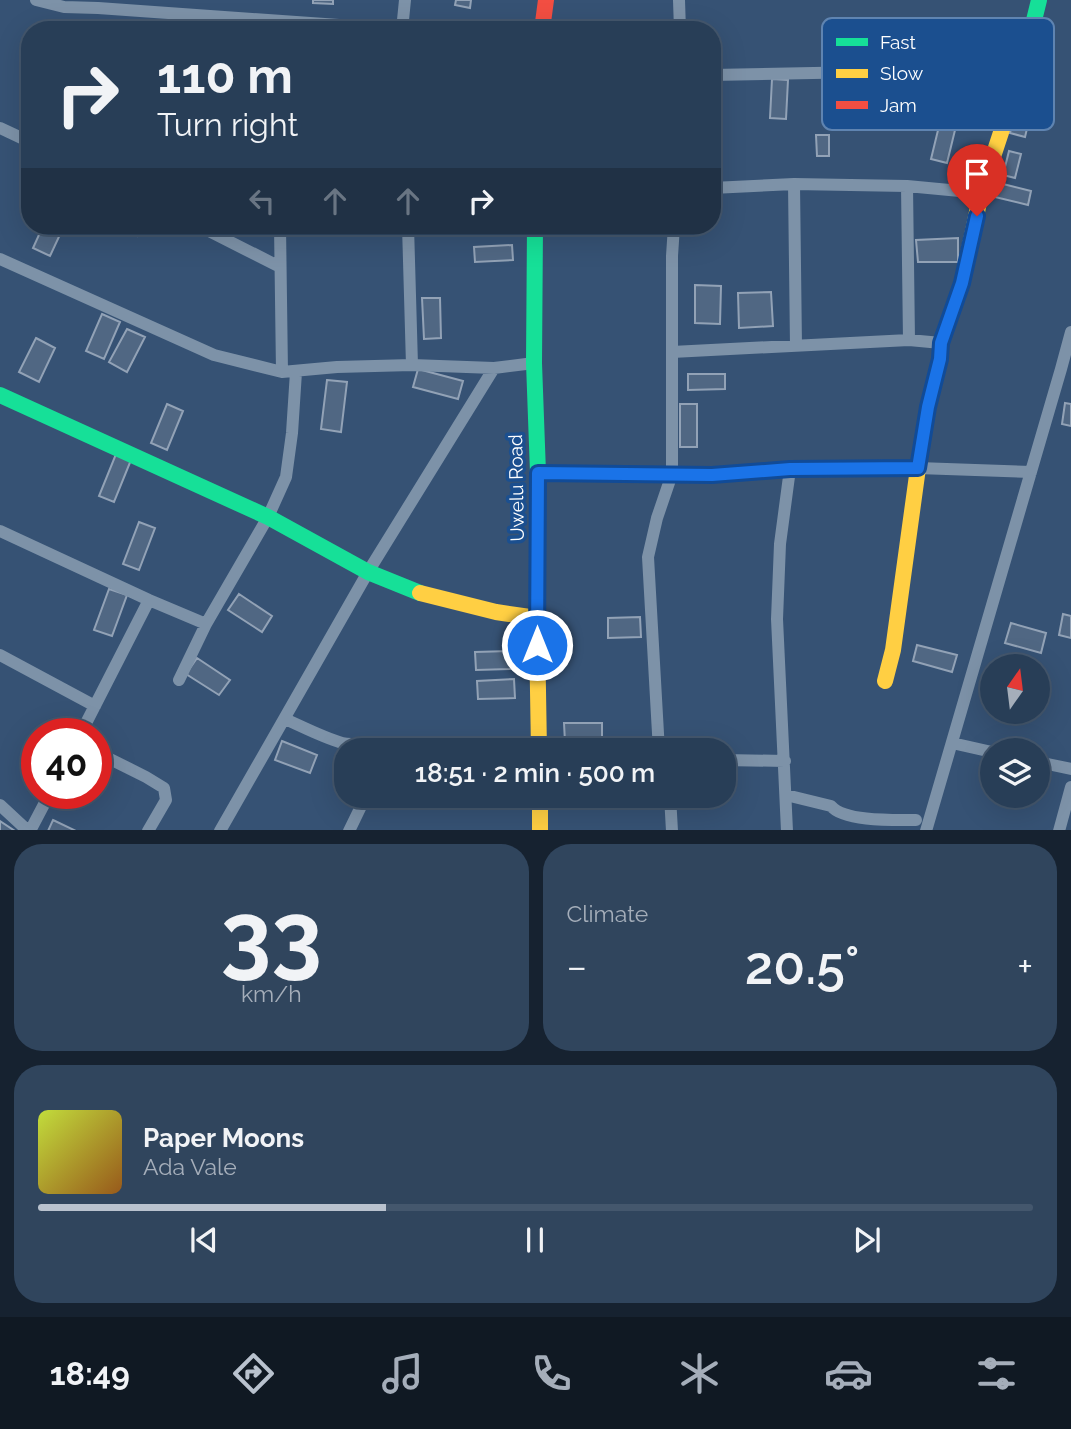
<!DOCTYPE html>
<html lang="en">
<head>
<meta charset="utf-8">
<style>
  body { margin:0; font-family:Raleway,sans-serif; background:#30455d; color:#f1f3f6; height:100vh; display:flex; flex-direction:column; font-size:26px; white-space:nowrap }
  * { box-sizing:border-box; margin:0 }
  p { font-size:23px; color:#a5aeba }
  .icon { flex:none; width:38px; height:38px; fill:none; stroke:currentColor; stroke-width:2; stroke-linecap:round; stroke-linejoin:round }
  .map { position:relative; height:830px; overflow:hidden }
  .sheet { display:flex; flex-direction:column; gap:14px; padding:14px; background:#162230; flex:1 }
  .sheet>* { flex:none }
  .top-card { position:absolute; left:21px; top:21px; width:700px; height:214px; border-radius:28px; box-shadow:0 7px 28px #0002,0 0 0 2px #44576d; background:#283e57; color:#f1f3f6; overflow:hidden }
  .needle { width:46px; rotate:14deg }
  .buttons { position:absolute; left:980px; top:654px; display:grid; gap:14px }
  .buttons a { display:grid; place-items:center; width:70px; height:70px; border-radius:50%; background:#283e57; box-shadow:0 7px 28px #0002,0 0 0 2px #44576d; font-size:35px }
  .speed { position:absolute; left:21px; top:718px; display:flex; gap:14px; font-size:35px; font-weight:700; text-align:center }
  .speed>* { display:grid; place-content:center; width:91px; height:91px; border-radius:50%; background:#283e57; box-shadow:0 7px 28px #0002,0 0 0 2px #44576d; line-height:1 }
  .speed .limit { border:10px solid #d22; background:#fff; color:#111 }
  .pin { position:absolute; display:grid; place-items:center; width:60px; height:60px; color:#fff; margin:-72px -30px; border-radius:50% 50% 50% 0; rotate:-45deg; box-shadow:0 0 7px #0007 }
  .pin .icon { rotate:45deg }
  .me { position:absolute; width:77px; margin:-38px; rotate:0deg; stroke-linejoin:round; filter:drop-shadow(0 0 5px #0008) }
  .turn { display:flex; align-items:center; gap:24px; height:147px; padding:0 21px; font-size:32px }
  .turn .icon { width:91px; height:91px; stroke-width:2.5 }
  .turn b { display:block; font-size:49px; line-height:60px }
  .lanes { display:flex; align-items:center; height:66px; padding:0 21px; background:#0003; justify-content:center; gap:35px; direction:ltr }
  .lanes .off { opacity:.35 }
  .big { font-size:52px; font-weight:600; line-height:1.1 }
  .sheet .widget { flex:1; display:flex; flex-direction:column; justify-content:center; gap:10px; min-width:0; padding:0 24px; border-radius:28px; background:#30455d }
  .sheet .dial { align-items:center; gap:0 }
  .dial b { font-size:91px; line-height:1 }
  .song { display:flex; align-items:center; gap:21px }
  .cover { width:84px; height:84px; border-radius:10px; background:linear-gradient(135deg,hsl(70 70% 55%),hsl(30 70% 35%)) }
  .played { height:7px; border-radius:4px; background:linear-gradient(90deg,#b9c2ce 35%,#44576d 35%) }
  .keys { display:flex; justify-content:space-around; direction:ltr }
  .heat { display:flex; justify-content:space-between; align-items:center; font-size:38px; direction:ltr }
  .sheet .tiles { flex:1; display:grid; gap:14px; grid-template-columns:1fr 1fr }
  .widget:last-child { grid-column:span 2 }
  .trip { position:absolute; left:334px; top:738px; width:402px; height:70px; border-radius:28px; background:#283e57; box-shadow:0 7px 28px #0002,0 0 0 2px #44576d; font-weight:600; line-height:70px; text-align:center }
  .tab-bar { display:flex; height:112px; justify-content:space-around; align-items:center; background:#101923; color:#a5aeba }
  .tab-bar .icon { width:49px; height:49px }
  .tab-bar .on { color:#b9c2ce }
  .tab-bar b { font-size:32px; color:#f1f3f6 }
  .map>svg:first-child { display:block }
  .building { fill:#506783; stroke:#92a2b6; stroke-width:2 }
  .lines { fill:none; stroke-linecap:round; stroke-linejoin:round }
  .street { stroke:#7d92a8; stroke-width:12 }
  .fast { stroke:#16e098; stroke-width:16 }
  .slow { stroke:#ffcf43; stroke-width:16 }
  .jam { stroke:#f24e42; stroke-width:16 }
  .route-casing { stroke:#114b97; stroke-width:18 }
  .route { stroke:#1a73e8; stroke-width:12 }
  .labels { text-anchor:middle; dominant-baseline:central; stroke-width:7; stroke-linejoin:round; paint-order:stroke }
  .street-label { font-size:19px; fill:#fff; stroke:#1b4f8f }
  .key { fill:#1b4f8f; stroke:#5f84b1; stroke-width:2 }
  .key-label { font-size:19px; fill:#fff }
</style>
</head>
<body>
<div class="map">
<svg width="1071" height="831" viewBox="0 0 1071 831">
  <rect width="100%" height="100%" fill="#365274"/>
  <path class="building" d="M313,0H333V4L313,3Z
    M456,0H471L470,8L455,5Z
    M70,23L89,25V30H69Z
    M772,79L788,80L786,119L770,118Z
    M1022,88L1036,91L1025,137L1010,133Z
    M940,122L956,126L947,163L931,159Z
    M816,135H829V156H817Z
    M1009,151L1021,154L1015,178L1003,175Z
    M999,183L1031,191L1028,205L995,197Z
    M43,226H64L50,256L33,248Z
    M118,226H142L137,236Z
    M619,226H656V229L619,230Z
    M958,238V262H918L916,240Z
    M512,245L513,260L475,262L474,247Z
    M695,285L721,286L720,324L695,323Z
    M771,292L773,326L739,328L738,293Z
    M422,298H440L441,338L424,339Z
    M102,314L120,322L104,359L86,351Z
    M127,329L145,337L127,372L109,362Z
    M36,338L55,348L39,382L19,372Z
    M418,369L463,381L458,399L413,387Z
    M688,374H725V389L688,390Z
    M327,380L347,382L341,432L321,429Z
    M1065,403L1071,404V426L1062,424Z
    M167,404L183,411L167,450L151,443Z
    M680,404H697V447H680Z
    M116,454L131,460L114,502L99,496Z
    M139,522L155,528L139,570L123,564Z
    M109,589L127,595L112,636L94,630Z
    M239,594L272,616L262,632L228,610Z
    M1063,614L1071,616V638L1059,635Z
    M640,617L641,637L608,638V618Z
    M1011,623L1046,633L1041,653L1005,643Z
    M917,645L957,655L952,672L913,661Z
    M510,651L511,669L476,670L475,652Z
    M197,658L230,680L219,695L186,674Z
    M514,679L515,698L478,699L477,681Z
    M564,723H602V742H565Z
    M282,741L317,755L310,773L275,760Z
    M393,796H428L426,804Z
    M53,820L76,831H48Z
    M0,821L15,831H0Z"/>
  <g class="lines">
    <path class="street" d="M36,0L64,7L98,8L410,30
      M679,0L680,30
      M402,30L405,0
      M712,75L1022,69
      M0,128L30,142
      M794,184L796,346
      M907,186L909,340
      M712,188L794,184L907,186L981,193
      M199,226L280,267
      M280,226L282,372
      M408,226L412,365
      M0,259L214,355L282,372L337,367L412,365L494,368L534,363
      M672,352L909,340L941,343
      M538,473L712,475L790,469L918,468L1031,472
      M0,531L149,600L206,624
      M0,655L95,706
      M179,680L206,624L268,517L286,477L292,433L296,372
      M285,719C303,727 322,737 342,743C352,746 364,741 374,747L375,751
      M81,733L149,600
      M952,743L992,752
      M659,751L648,557L657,518L672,474V256L674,226
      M96,752L146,777L164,788L166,800L148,831
      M724,760L785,761
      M1038,762L1071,769
      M786,795L831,806C844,822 896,820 916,820
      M670,796L672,831
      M0,805L28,831
      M30,831L50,793
      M220,831L368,572L494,368
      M349,831L366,796
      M787,831L777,619L780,544L790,469
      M926,831L1061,369L1071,332
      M1059,831L1071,787"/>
    <path class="fast" d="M1014,93L1022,69L1039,0
      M535,226L534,363L538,473L537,631
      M0,395L268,517L368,572L420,593"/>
    <path class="slow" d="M420,593L496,612L537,618
      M537,631L539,751
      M885,681L893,650L918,468L928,407L940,359L941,343L962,283L981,193L1014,93
      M540,796V831"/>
    <path class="jam" d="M542,30L546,0"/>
  </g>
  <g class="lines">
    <defs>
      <path id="route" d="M537,645L538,473L712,475L790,469L918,468L928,407L940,359L941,343L962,283L977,216"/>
    </defs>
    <use href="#route" class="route-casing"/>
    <use href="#route" class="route"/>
  </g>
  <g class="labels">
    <g class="street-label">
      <text transform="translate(516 488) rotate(-91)">Uwelu Road</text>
    </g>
  </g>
  <rect x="822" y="18" width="232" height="112" rx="10" class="key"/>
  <rect x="836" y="38" width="32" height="8" fill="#16e098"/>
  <rect x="836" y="69" width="32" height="9" fill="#ffcf43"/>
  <rect x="836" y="101" width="32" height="8" fill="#f24e42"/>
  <g class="key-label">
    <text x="880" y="49">Fast</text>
    <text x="880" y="80">Slow</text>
    <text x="880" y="112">Jam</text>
  </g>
</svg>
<div class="buttons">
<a><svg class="needle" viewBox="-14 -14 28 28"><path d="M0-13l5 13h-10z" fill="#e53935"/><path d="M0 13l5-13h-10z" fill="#a5aeba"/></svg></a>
<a><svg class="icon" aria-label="layers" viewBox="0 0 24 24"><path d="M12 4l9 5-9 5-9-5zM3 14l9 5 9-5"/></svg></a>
</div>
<div class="speed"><div class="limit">40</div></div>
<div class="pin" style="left:977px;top:216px;background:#d93025"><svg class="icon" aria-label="arrive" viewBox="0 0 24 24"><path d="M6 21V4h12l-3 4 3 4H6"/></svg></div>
<svg class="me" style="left:537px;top:645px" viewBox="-20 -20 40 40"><circle r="17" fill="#1a73e8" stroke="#fff" stroke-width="3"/><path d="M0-11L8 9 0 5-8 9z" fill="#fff"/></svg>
<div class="trip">18:51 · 2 min · 500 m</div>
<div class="top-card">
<div class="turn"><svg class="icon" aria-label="right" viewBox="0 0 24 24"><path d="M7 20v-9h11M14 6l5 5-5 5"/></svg><div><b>110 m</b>Turn right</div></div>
<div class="lanes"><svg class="icon off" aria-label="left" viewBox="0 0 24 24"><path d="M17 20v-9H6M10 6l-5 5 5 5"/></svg><svg class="icon off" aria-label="ahead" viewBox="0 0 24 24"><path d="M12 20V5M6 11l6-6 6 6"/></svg><svg class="icon off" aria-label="ahead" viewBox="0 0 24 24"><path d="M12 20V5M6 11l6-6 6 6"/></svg><svg class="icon" aria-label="right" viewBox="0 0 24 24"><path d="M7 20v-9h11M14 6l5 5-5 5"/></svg></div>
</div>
</div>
<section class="sheet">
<div class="tiles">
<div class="widget dial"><b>33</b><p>km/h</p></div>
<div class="widget"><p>Climate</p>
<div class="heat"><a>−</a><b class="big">20.5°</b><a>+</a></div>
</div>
<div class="widget">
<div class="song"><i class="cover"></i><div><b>Paper Moons</b><p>Ada Vale</p></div></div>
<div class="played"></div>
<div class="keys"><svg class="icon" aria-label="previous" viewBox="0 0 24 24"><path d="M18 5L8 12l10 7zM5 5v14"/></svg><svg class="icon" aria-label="pause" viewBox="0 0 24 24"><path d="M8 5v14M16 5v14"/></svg><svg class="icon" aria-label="next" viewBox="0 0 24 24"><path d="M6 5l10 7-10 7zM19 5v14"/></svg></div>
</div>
</div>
</section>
<nav class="tab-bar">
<b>18:49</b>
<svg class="icon on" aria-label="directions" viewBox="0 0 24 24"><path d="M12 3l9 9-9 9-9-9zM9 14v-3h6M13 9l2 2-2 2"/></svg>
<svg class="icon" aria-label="music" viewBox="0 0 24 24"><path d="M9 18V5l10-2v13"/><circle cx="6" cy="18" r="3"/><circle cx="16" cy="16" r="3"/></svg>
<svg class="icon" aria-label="phone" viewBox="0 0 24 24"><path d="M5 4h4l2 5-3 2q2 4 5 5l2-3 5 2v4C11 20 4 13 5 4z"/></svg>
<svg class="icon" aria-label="climate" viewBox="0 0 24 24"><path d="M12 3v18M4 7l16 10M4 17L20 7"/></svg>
<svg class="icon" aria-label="car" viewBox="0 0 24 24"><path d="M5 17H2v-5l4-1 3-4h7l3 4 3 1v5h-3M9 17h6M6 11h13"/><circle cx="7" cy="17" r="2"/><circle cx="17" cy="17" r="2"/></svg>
<svg class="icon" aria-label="filters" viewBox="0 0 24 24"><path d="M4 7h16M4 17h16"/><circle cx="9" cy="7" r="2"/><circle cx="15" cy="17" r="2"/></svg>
</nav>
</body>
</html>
